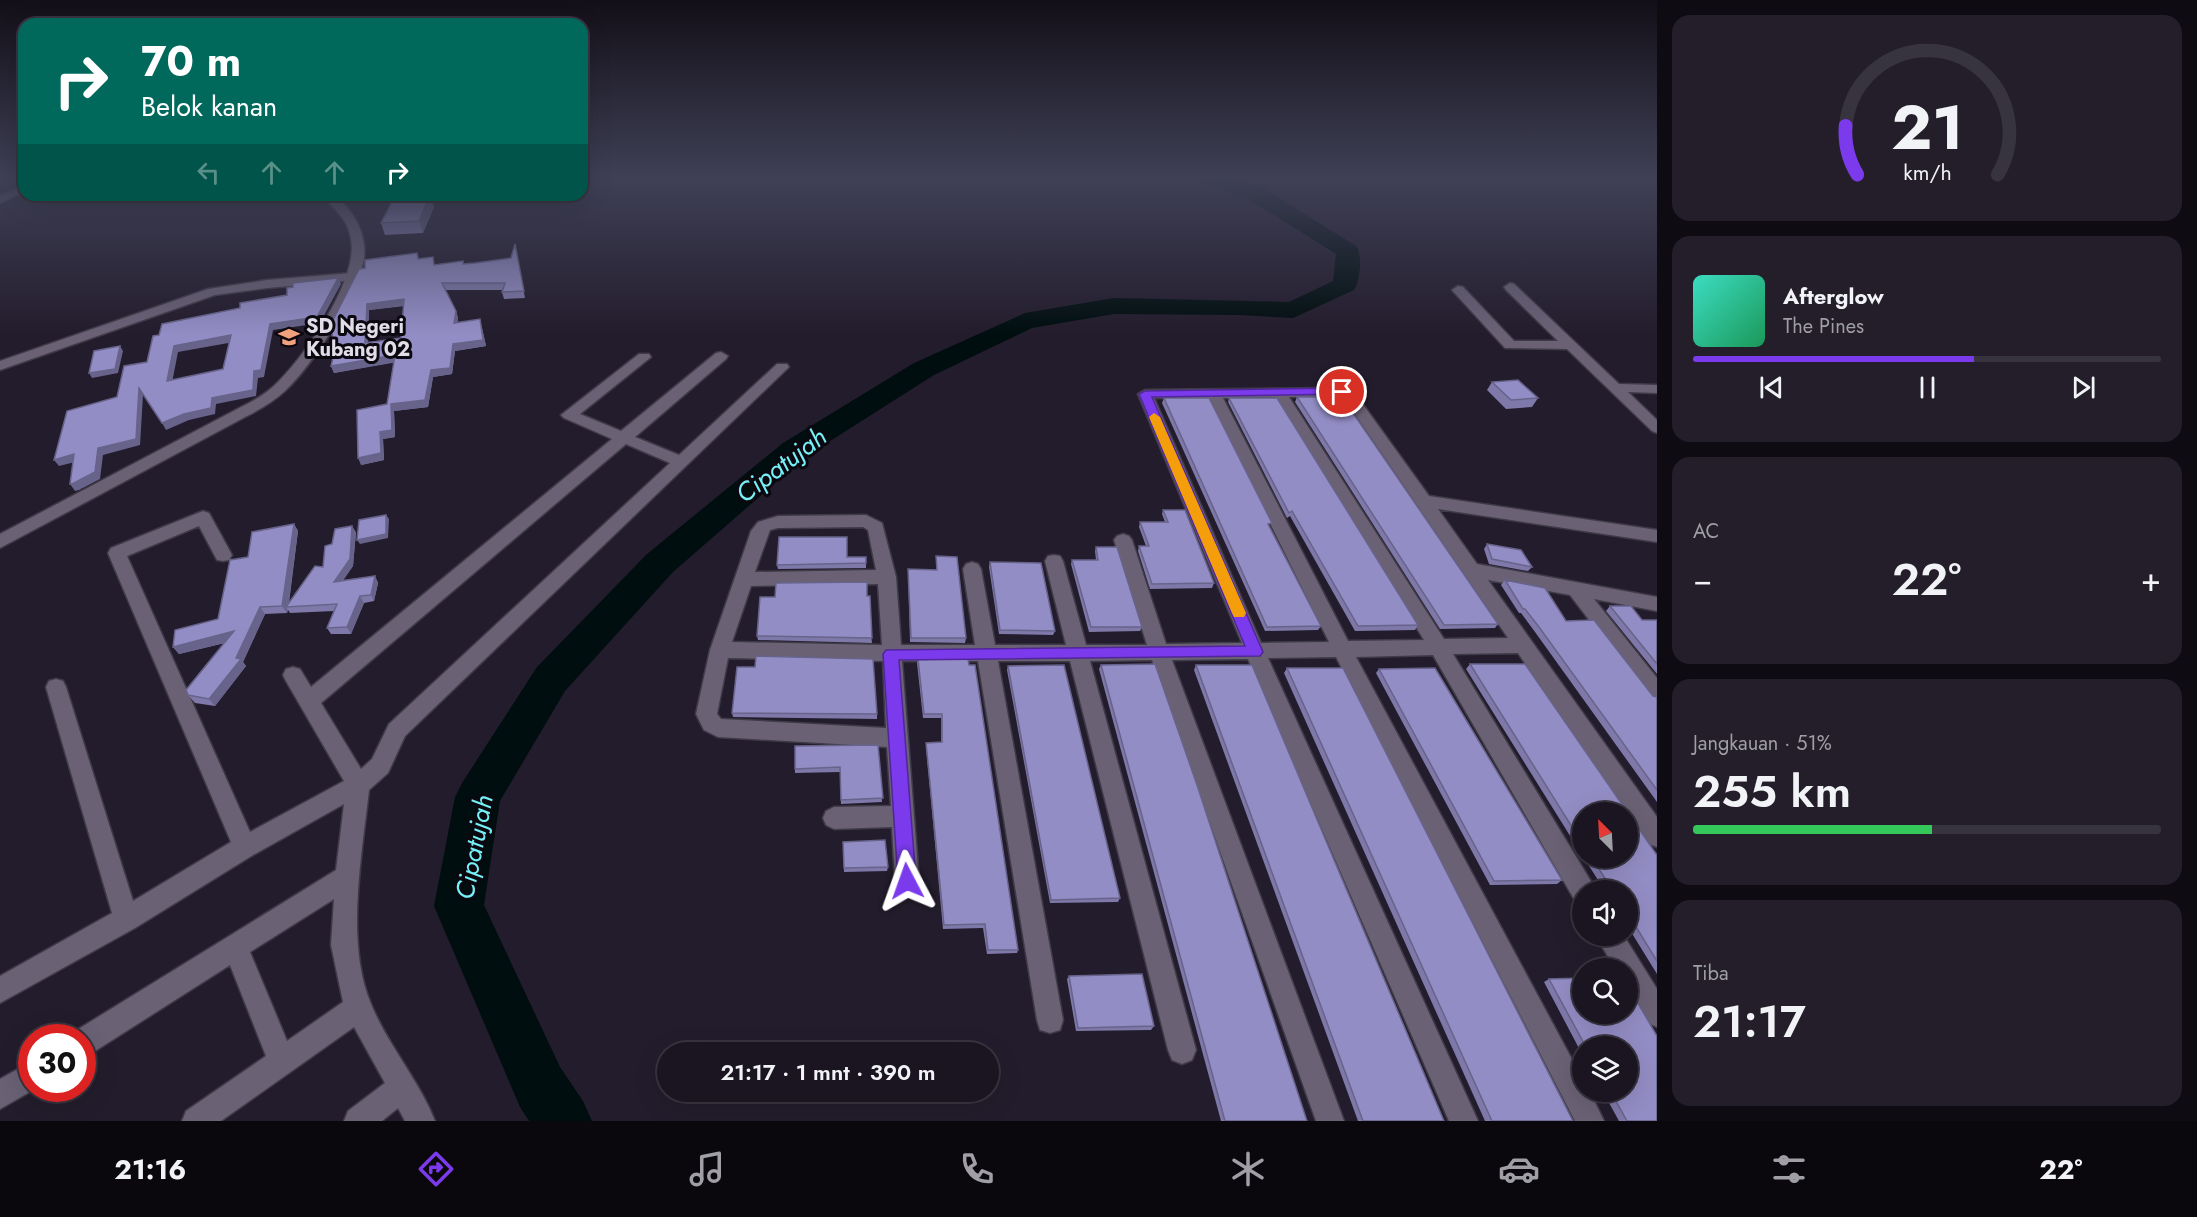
<!DOCTYPE html>
<html lang="id">
<head>
<meta charset="utf-8">
<style>
  body { margin:0; font-family:Jost,sans-serif; background:#231e2a; color:#f1f3f6; height:100vh; display:flex; flex-direction:column; font-size:22px; white-space:nowrap }
  * { box-sizing:border-box; margin:0 }
  p { font-size:20px; color:#9f9fa5 }
  .icon { flex:none; width:33px; height:33px; fill:none; stroke:currentColor; stroke-width:2; stroke-linecap:round; stroke-linejoin:round }
  .map { position:relative; flex:1; overflow:hidden }
  .side { display:flex; flex-direction:column; gap:15px; padding:15px; background:#0e0c12; width:540px }
  .side>* { flex:none }
  .guide { position:absolute; left:18px; top:18px; width:570px; height:183px; border-radius:18px; box-shadow:0 6px 24px #0002,0 0 0 2px #38343f; background:#00695c; color:#fff; overflow:hidden }
  .needle { width:39px; rotate:336deg }
  .buttons { position:absolute; left:1572px; top:802px; display:grid; gap:12px }
  .buttons a { display:grid; place-items:center; width:66px; height:66px; border-radius:50%; background:#1a1521; box-shadow:0 6px 24px #0002,0 0 0 2px #38343f; font-size:30px }
  .speed { position:absolute; left:18px; top:1024px; display:flex; gap:12px; font-size:30px; font-weight:700; text-align:center }
  .speed>* { display:grid; place-content:center; width:78px; height:78px; border-radius:50%; background:#1a1521; box-shadow:0 6px 24px #0002,0 0 0 2px #38343f; line-height:1 }
  .speed .limit { border:9px solid #d22; background:#fff; color:#111 }
  .pin { position:absolute; display:grid; place-items:center; width:51px; height:51px; color:#fff; margin:-26px; border:3px solid #fff; border-radius:50%; box-shadow:0 2px 6px #0007 }
  .me { position:absolute; width:66px; margin:-33px; rotate:356deg; stroke-linejoin:round; filter:drop-shadow(0 0 4px #0008) }
  .turn { display:flex; align-items:center; gap:21px; height:126px; padding:0 24px; font-size:27px }
  .turn .icon { width:78px; height:78px; stroke-width:2.5 }
  .turn b { display:block; font-size:42px; line-height:51px }
  .lanes { display:flex; align-items:center; height:57px; padding:0 24px; background:#0003; justify-content:center; gap:30px; direction:ltr }
  .lanes .off { opacity:.35 }
  .big { font-size:45px; font-weight:600; line-height:1.1 }
  .side .tile { flex:1; display:flex; flex-direction:column; justify-content:center; gap:9px; min-width:0; padding:0 21px; border-radius:18px; background:#231e2a }
  .side .dial { align-items:center; gap:0 }
  .dial svg { height:156px; overflow:visible; fill:none; stroke:#38343f; stroke-width:7; stroke-linecap:round; text-anchor:middle }
  .dial text { fill:#f1f3f6; stroke:none }
  .song { display:flex; align-items:center; gap:18px }
  .cover { width:72px; height:72px; border-radius:9px; background:linear-gradient(135deg,hsl(170 70% 55%),hsl(150 70% 35%)) }
  .played { height:6px; border-radius:3px; background:linear-gradient(90deg,#7c3aed 60%,#38343f 60%) }
  .keys { display:flex; justify-content:space-around; direction:ltr }
  .heat { display:flex; justify-content:space-between; align-items:center; font-size:33px; direction:ltr }
  .charge { height:9px; border-radius:4px; background:linear-gradient(90deg,#34c759 51%,#38343f 0) }
  .trip { position:absolute; left:657px; top:1042px; width:342px; height:60px; border-radius:30px; background:#1a1521; box-shadow:0 6px 24px #0002,0 0 0 2px #38343f; font-weight:600; line-height:60px; text-align:center }
  .tab-bar { display:flex; height:96px; justify-content:space-around; align-items:center; background:#0a080d; color:#9f9fa5 }
  .tab-bar .icon { width:42px; height:42px }
  .tab-bar .current { color:#7c3aed }
  .tab-bar b { font-size:27px; color:#f1f3f6 }
  main { display:flex; flex:1; min-height:0 }
  .map>svg:first-child { display:block }
  .lines { fill:none; stroke-linecap:round; stroke-linejoin:round }
  .river { fill:#000e0f; fill-rule:evenodd }
  .minor-casing { stroke:#3f3a47; stroke-width:3 }
  .tertiary-casing { stroke:#3f3a47; stroke-width:3 }
  .minor { fill:#6a6175; fill-rule:evenodd }
  .tertiary { fill:#6a6175; fill-rule:evenodd }
  .wall { fill:#7e79a9; fill-rule:evenodd }
  .shaded-wall { fill:#67638a }
  .building { fill:#938dc5; stroke:#67638a; stroke-width:1.5; fill-rule:evenodd }
  .route { fill:#7c3aed; stroke:#51269a; stroke-width:1.5 }
  .slow { fill:#f59e0b }
  .labels { text-anchor:middle; dominant-baseline:central; stroke-width:6; stroke-linejoin:round; paint-order:stroke }
  .far-poi-label { font-size:20px; font-weight:bold; fill:#e1dde8; stroke:#0b080f; text-anchor:start }
  .water-label { font-size:26px; font-style:italic; fill:#75f2f7; stroke:#0b080f }
</style>
</head>
<body>
<main>
<div class="map">
<svg width="1657" height="1121" viewBox="0 0 1657 1121">
  <rect width="100%" height="100%" fill="#231c2c"/>
  <g class="lines">
    <path class="river" d="M1199,178H1231L1263,188L1356,246C1363,255 1360,281 1354,290L1293,318L1239,315L1114,314L1032,328L934,375L805,457L673,572L565,691L500,801L484,905L560,1067L583,1101L592,1121H529L520,1107L434,906L455,797L462,783L537,667L647,554L783,443L914,363L1025,313L1114,298L1289,302L1333,281L1336,254L1247,198L1202,182Z"/>
    <defs>
      <path id="minor" d="M24,185V192L0,203V196Z
        M352,273L356,274L358,277L356,280L267,288L215,295L0,370V361L208,289L267,280Z
        M1510,283L1514,284L1619,384L1657,385V393L1628,392L1657,420V433L1652,431L1567,349L1505,348L1452,290L1458,286L1463,287L1514,341H1558L1506,290L1504,287Z
        M721,352L728,356L726,359L635,437L679,455L777,364H787L789,367L405,736L388,773L369,790C362,854 345,943 371,1004C387,1044 419,1080 435,1121H405L398,1108L382,1121H344L348,1111L385,1083L354,1027L221,1121H182L186,1111L266,1056L230,965L92,1053L82,1056V1038H70L72,1033L336,870L344,804L253,855L135,928L0,1003V976L112,913L46,687L49,681L56,679L63,681L66,687L133,901L231,842L108,553L111,548L203,511L209,513L232,555L229,560L223,561L217,560L199,526L127,556L250,832L344,781L286,681L283,675L286,669L293,667L300,669L311,687L612,439L564,418L561,415L639,354H649L651,357L580,414L621,431L716,353ZM626,444L670,463L389,724L372,759L361,769L321,703ZM334,899L331,945L343,1002L287,1041L250,952Z
        M1342,388L1354,392L1429,496L1657,530V542L1438,509L1477,564L1657,597V611L1594,599L1657,678V701L1650,699L1570,595L1488,580L1657,817V847L1649,844L1518,653L1453,654L1592,883L1595,891H1582V903L1574,899L1433,655L1356,657L1582,1078V1092H1590L1604,1121H1575L1336,657L1268,658L1478,1121H1449L1248,659L1172,660L1344,1121H1316L1152,660L1090,661L1196,1050L1192,1060L1182,1064L1172,1060L1168,1050L1070,661H998L1063,1020L1060,1030L1050,1033L1040,1030L1037,1020L978,661H902L919,881L916,889L907,893L898,889L895,881L892,827L834,829L826,825L823,818L826,811L834,807L891,806L887,747L718,737L704,730L696,714L710,650L751,531L758,522L778,516L866,515L882,523L896,577L901,645H975L963,569L966,564L972,562L978,564L981,569L995,645H1066L1045,561L1048,556L1054,555L1060,556L1063,561L1086,645H1147L1114,540L1117,536L1123,534L1129,536L1132,540L1166,644L1242,643L1138,394L1145,390ZM1340,396L1344,398L1508,638L1444,639L1289,397ZM1275,397L1424,640L1348,641L1223,398ZM1154,398H1208L1329,642L1261,643ZM863,527L868,530L876,570L755,572L770,530L778,528ZM878,584L882,645L732,642L751,586ZM728,658L883,661L886,728L721,719L717,714Z
        M1596,936H1624L1657,989V1027L1648,1023L1628,990V969H1615Z
        M32,1061V1089H35L0,1109V1079Z"/>
      <path id="tertiary" d="M321,195H333C353,208 367,234 364,258C359,294 312,366 285,391C274,401 261,409 247,416L0,548V534L243,406C255,400 267,393 277,383C305,356 359,279 351,239C348,218 334,209 321,195Z"/>
    </defs>
    <use href="#minor" class="minor-casing"/>
    <use href="#tertiary" class="tertiary-casing"/>
    <use href="#minor" class="minor"/>
    <use href="#tertiary" class="tertiary"/>
  </g>
  <path class="wall" d="M434,207L423,233L385,235L381,223Z
    M516,250L525,298L504,299L502,292L503,290H445L456,311L458,318L457,323L480,319L486,346L455,351L452,374L433,377L428,407L394,411L395,437L383,439L384,460L361,465L387,404L394,362L334,373L331,366L365,268L417,253L419,259L436,265L475,263L511,258ZM404,306L401,338L368,343L369,310Z
    M1492,382L1538,398L1532,407L1506,409L1487,390Z
    M1297,397L1498,624L1495,628L1440,629L1295,402Z
    M1164,398L1269,527L1321,626L1318,630L1265,631L1162,403Z
    M1229,398L1418,625L1415,630L1355,631L1290,516L1287,518L1228,402Z
    M1163,510L1214,583L1212,588L1150,589L1138,551L1139,546H1146L1139,527L1140,522H1165L1162,514Z
    M294,524L298,531L289,603L323,567L332,544L356,532L353,566L343,580L375,576L378,583L374,601L364,603L351,634H331L327,628L334,611L290,613L288,610L287,613L265,614L243,662L246,666L215,706L195,703L188,695L225,643L179,654L173,647L218,619L248,557Z
    M1487,544L1532,567L1528,571L1489,564L1484,549Z
    M1096,547L1142,627L1140,631L1089,632L1071,564L1072,560H1096L1095,551Z
    M936,556L966,638L965,643L910,642L908,569L936,570Z
    M847,557H866V568L778,569L777,565Z
    M990,562L1055,631L1053,635L999,634L989,567Z
    M1505,580L1566,621L1653,696L1657,697V802L1535,632L1521,613H1519L1501,585Z
    M867,596L872,643L758,640L757,636Z
    M1610,606L1642,620H1657V674L1606,611Z
    M918,659H968L1018,950L1017,953L987,954L983,928L943,929L926,747V743H941V718H923L917,663Z
    M1470,664L1657,855V974L1628,927V891H1605L1584,858H1628L1582,813V855L1466,669Z
    M1101,665L1307,1121H1221L1099,669Z
    M1196,665L1444,1121H1358L1194,670Z
    M1008,666L1120,898L1118,902L1050,903L1007,670Z
    M1287,668L1573,1121H1485L1284,673Z
    M1379,669L1562,880L1557,884L1490,885L1376,673Z
    M732,713L877,714V719L733,717Z
    M878,745L882,802L841,804L840,772L795,773V746Z
    M843,842L888,867L887,871L844,872Z
    M1069,976L1154,1026L1151,1030L1076,1031L1067,979Z
    M1582,978V1014H1628V986L1657,1036V1121H1619L1603,1092H1628V1047H1582V1054L1544,982L1549,979Z"/>
  <path class="shaded-wall" d="M430,196L434,207L423,233L419,221Z
    M338,278L341,284L320,323L273,330L264,377L258,378L256,396L216,404L215,414L189,420L166,430L162,423L212,398L254,371L270,324Z
    M404,299L407,305L369,310L368,350L365,343L367,304Z
    M456,311L458,318L457,330L454,323Z
    M480,319L486,346L455,351L452,374L433,377L428,407L394,411L395,437L383,439L384,460L361,465L358,458L380,432L391,404L431,370L453,344Z
    M231,335L234,342L178,352L171,388L167,381L174,346Z
    M120,346L123,351L118,373L92,378L89,373Z
    M395,355L398,362L334,373L331,366Z
    M139,388L143,395L140,445L103,455L100,479L79,490L75,491L70,484L98,448Z
    M74,454L79,461L59,466L54,460Z
    M386,515L389,519L388,538L360,544L357,540Z
    M294,524L298,531L288,607H286L288,610L287,613L282,606Z
    M352,526L356,532L353,566L338,588L334,582Z
    M375,576L378,583L374,601L371,595Z
    M360,596L364,603L351,634L347,627Z
    M260,607L265,614L243,662L246,666L215,706L209,699L236,658Z
    M234,631L240,639L179,654L173,647Z"/>
  <path class="building" d="M430,196L419,221L381,223L394,198Z
    M515,244L524,291L502,292L505,283H442L456,311L454,323L480,319L483,340L453,344L450,368L431,370L425,400L391,404L392,430L380,432L381,453L358,458L357,410L387,404L395,355L331,366L334,354L331,324L359,269L365,268V260L417,253L418,259L433,257L434,265L463,261V264L475,263L511,258ZM404,299L401,338L365,343L367,304Z
    M338,278L317,317L270,324L261,370L254,371L253,390L212,398L211,408L184,414L162,423L139,388L136,439L98,448L95,472L74,483L70,484L74,454L54,460L67,411L117,397L124,366L147,362L153,336L159,335L162,324L240,308V303L287,295V288L293,287V283ZM231,335L223,369L167,381L174,346Z
    M120,346L115,369L89,373L94,351Z
    M1518,380L1538,398L1511,400L1492,382Z
    M1297,397H1342L1498,624L1444,625Z
    M1164,398H1209L1272,523L1268,524L1321,626L1267,627Z
    M1229,398H1277L1418,625L1358,626L1292,511L1289,513Z
    M1163,510H1185L1214,583L1152,584L1139,546H1149L1140,522H1168Z
    M386,515V534L357,540L359,520Z
    M294,524L282,606L260,607L236,658L241,659L209,699L188,695L186,690L234,631L173,647L175,630L218,619L230,560L248,557L252,532Z
    M352,526L350,559L334,582L375,576L371,595L360,596L347,627L327,628L337,604L286,607L315,566L323,567L325,546L332,544L335,529Z
    M779,537H847V557H866V563L777,565Z
    M1487,544L1521,550L1532,567L1492,559Z
    M1096,547H1117L1142,627H1091L1072,560H1098Z
    M936,556L957,557L966,638H911L908,569L937,570Z
    M990,562L1041,563L1055,631L1000,630Z
    M1505,580L1545,588L1566,621L1594,620L1653,696L1657,697V790L1539,627L1525,609H1523Z
    M867,582V596H870L872,638L757,636L760,597H775L776,583Z
    M1610,606H1631L1642,620H1657V664Z
    M756,656L873,659L877,714L732,713L737,667H755Z
    M918,659H968L969,665H975L1018,950H988L985,924L944,925L926,743L942,742V714H924Z
    M1155,664L1197,785L1307,1121H1225L1101,665Z
    M1470,664H1525L1657,855V961L1628,914V891H1613L1592,858H1628V813H1582V843Z
    M1064,665L1120,898L1051,900L1008,666Z
    M1196,665H1252L1444,1121H1363Z
    M1287,668H1343L1573,1121H1492Z
    M1435,668L1562,880L1494,881L1379,669Z
    M878,745L883,798L841,800L840,767L795,769V746Z
    M885,840L888,867L844,868L843,842Z
    M1142,974L1154,1026L1078,1028L1069,976Z
    M1582,978V1014H1628V986L1657,1036V1121H1627L1611,1092H1628V1047H1586L1549,979Z"/>
  <linearGradient id="sky" x2="0" y2="1"><stop stop-color="#130f18"/><stop offset="0.53" stop-color="#3f4056"/><stop offset="1" stop-color="#3f4056" stop-opacity="0"/></linearGradient>
  <rect width="1657" height="335" fill="url(#sky)"/>
  <path class="route" d="M1342,388L1348,392L1346,394L1152,397L1263,652L1260,656L899,660L916,881L914,887L907,890L901,887L898,881L883,654L886,650L1245,646L1139,394L1145,391Z"/>
  <path class="slow" d="M1154,413L1160,417L1246,613L1244,617H1234L1232,613L1149,417Z"/>
  <defs>
    <symbol id="school-bare" viewBox="-9 -9 18 18"><path d="M0-5L7-2L0 1L-7-2ZM-4 1L0 2.5L4 1V4Q0 6-4 4Z" fill="#f2a17e" stroke="#0b080f" stroke-width="2.5" paint-order="stroke"/></symbol>
  </defs>
  <g fill-rule="evenodd">
    <use href="#school-bare" x="274" y="322" width="30" height="30"/>
  </g>
  <g class="labels">
    <g class="far-poi-label">
      <text x="306" y="326">SD Negeri<tspan x="306" dy="23">Kubang 02</tspan></text>
    </g>
    <g class="water-label">
      <text transform="translate(781 465) rotate(-37)">Cipatujah</text>
      <text transform="translate(474 847) rotate(-79)">Cipatujah</text>
    </g>
  </g>
</svg>
<div class="buttons">
<a><svg class="needle" viewBox="-14 -14 28 28"><path d="M0-13l5 13h-10z" fill="#e53935"/><path d="M0 13l5-13h-10z" fill="#9f9fa5"/></svg></a>
<a><svg class="icon" aria-label="sound" viewBox="0 0 24 24"><path d="M4 9h4l5-4v14l-5-4H4zM17 9q2 3 0 6"/></svg></a>
<a><svg class="icon" aria-label="search" viewBox="0 0 24 24"><circle cx="10" cy="10" r="6"/><path d="M15 15l6 6"/></svg></a>
<a><svg class="icon" aria-label="layers" viewBox="0 0 24 24"><path d="M12 4l9 5-9 5-9-5zM3 14l9 5 9-5"/></svg></a>
</div>
<div class="speed"><div class="limit">30</div></div>
<div class="pin" style="left:1342px;top:392px;background:#d93025"><svg class="icon" aria-label="arrive" viewBox="0 0 24 24"><path d="M6 21V4h12l-3 4 3 4H6"/></svg></div>
<svg class="me" style="left:907px;top:881px" viewBox="-20 -20 40 40"><path d="M0-17L14 15 0 8-14 15z" fill="#7c3aed" stroke="#fff" stroke-width="4"/></svg>
<div class="trip">21:17 · 1 mnt · 390 m</div>
<div class="guide">
<div class="turn"><svg class="icon" aria-label="right" viewBox="0 0 24 24"><path d="M7 20v-9h11M14 6l5 5-5 5"/></svg><div><b>70 m</b>Belok kanan</div></div>
<div class="lanes"><svg class="icon off" aria-label="left" viewBox="0 0 24 24"><path d="M17 20v-9H6M10 6l-5 5 5 5"/></svg><svg class="icon off" aria-label="ahead" viewBox="0 0 24 24"><path d="M12 20V5M6 11l6-6 6 6"/></svg><svg class="icon off" aria-label="ahead" viewBox="0 0 24 24"><path d="M12 20V5M6 11l6-6 6 6"/></svg><svg class="icon" aria-label="right" viewBox="0 0 24 24"><path d="M7 20v-9h11M14 6l5 5-5 5"/></svg></div>
</div>
</div>
<section class="side">
<div class="tile dial"><svg viewBox="0 0 100 80">
<path d="M14 69A42 42 0 1 1 86 69"/>
<path d="M14 69A42 42 0 0 1 8 44" stroke="#7c3aed"/>
<text x="50" y="56" font-size="32" font-weight="700">21</text>
<text x="50" y="72" font-size="11">km/h</text>
</svg></div>
<div class="tile">
<div class="song"><i class="cover"></i><div><b>Afterglow</b><p>The Pines</p></div></div>
<div class="played"></div>
<div class="keys"><svg class="icon" aria-label="previous" viewBox="0 0 24 24"><path d="M18 5L8 12l10 7zM5 5v14"/></svg><svg class="icon" aria-label="pause" viewBox="0 0 24 24"><path d="M8 5v14M16 5v14"/></svg><svg class="icon" aria-label="next" viewBox="0 0 24 24"><path d="M6 5l10 7-10 7zM19 5v14"/></svg></div>
</div>
<div class="tile"><p>AC</p>
<div class="heat"><a>−</a><b class="big">22°</b><a>+</a></div>
</div>
<div class="tile"><p>Jangkauan · 51%</p><b class="big">255 km</b><div class="charge"></div></div>
<div class="tile"><p>Tiba</p><b class="big">21:17</b></div>
</section>
</main>
<nav class="tab-bar">
<b>21:16</b>
<svg class="icon current" aria-label="directions" viewBox="0 0 24 24"><path d="M12 3l9 9-9 9-9-9zM9 14v-3h6M13 9l2 2-2 2"/></svg>
<svg class="icon" aria-label="music" viewBox="0 0 24 24"><path d="M9 18V5l10-2v13"/><circle cx="6" cy="18" r="3"/><circle cx="16" cy="16" r="3"/></svg>
<svg class="icon" aria-label="phone" viewBox="0 0 24 24"><path d="M5 4h4l2 5-3 2q2 4 5 5l2-3 5 2v4C11 20 4 13 5 4z"/></svg>
<svg class="icon" aria-label="climate" viewBox="0 0 24 24"><path d="M12 3v18M4 7l16 10M4 17L20 7"/></svg>
<svg class="icon" aria-label="car" viewBox="0 0 24 24"><path d="M5 17H2v-5l4-1 3-4h7l3 4 3 1v5h-3M9 17h6M6 11h13"/><circle cx="7" cy="17" r="2"/><circle cx="17" cy="17" r="2"/></svg>
<svg class="icon" aria-label="filters" viewBox="0 0 24 24"><path d="M4 7h16M4 17h16"/><circle cx="9" cy="7" r="2"/><circle cx="15" cy="17" r="2"/></svg>
<b>22°</b>
</nav>
</body>
</html>
